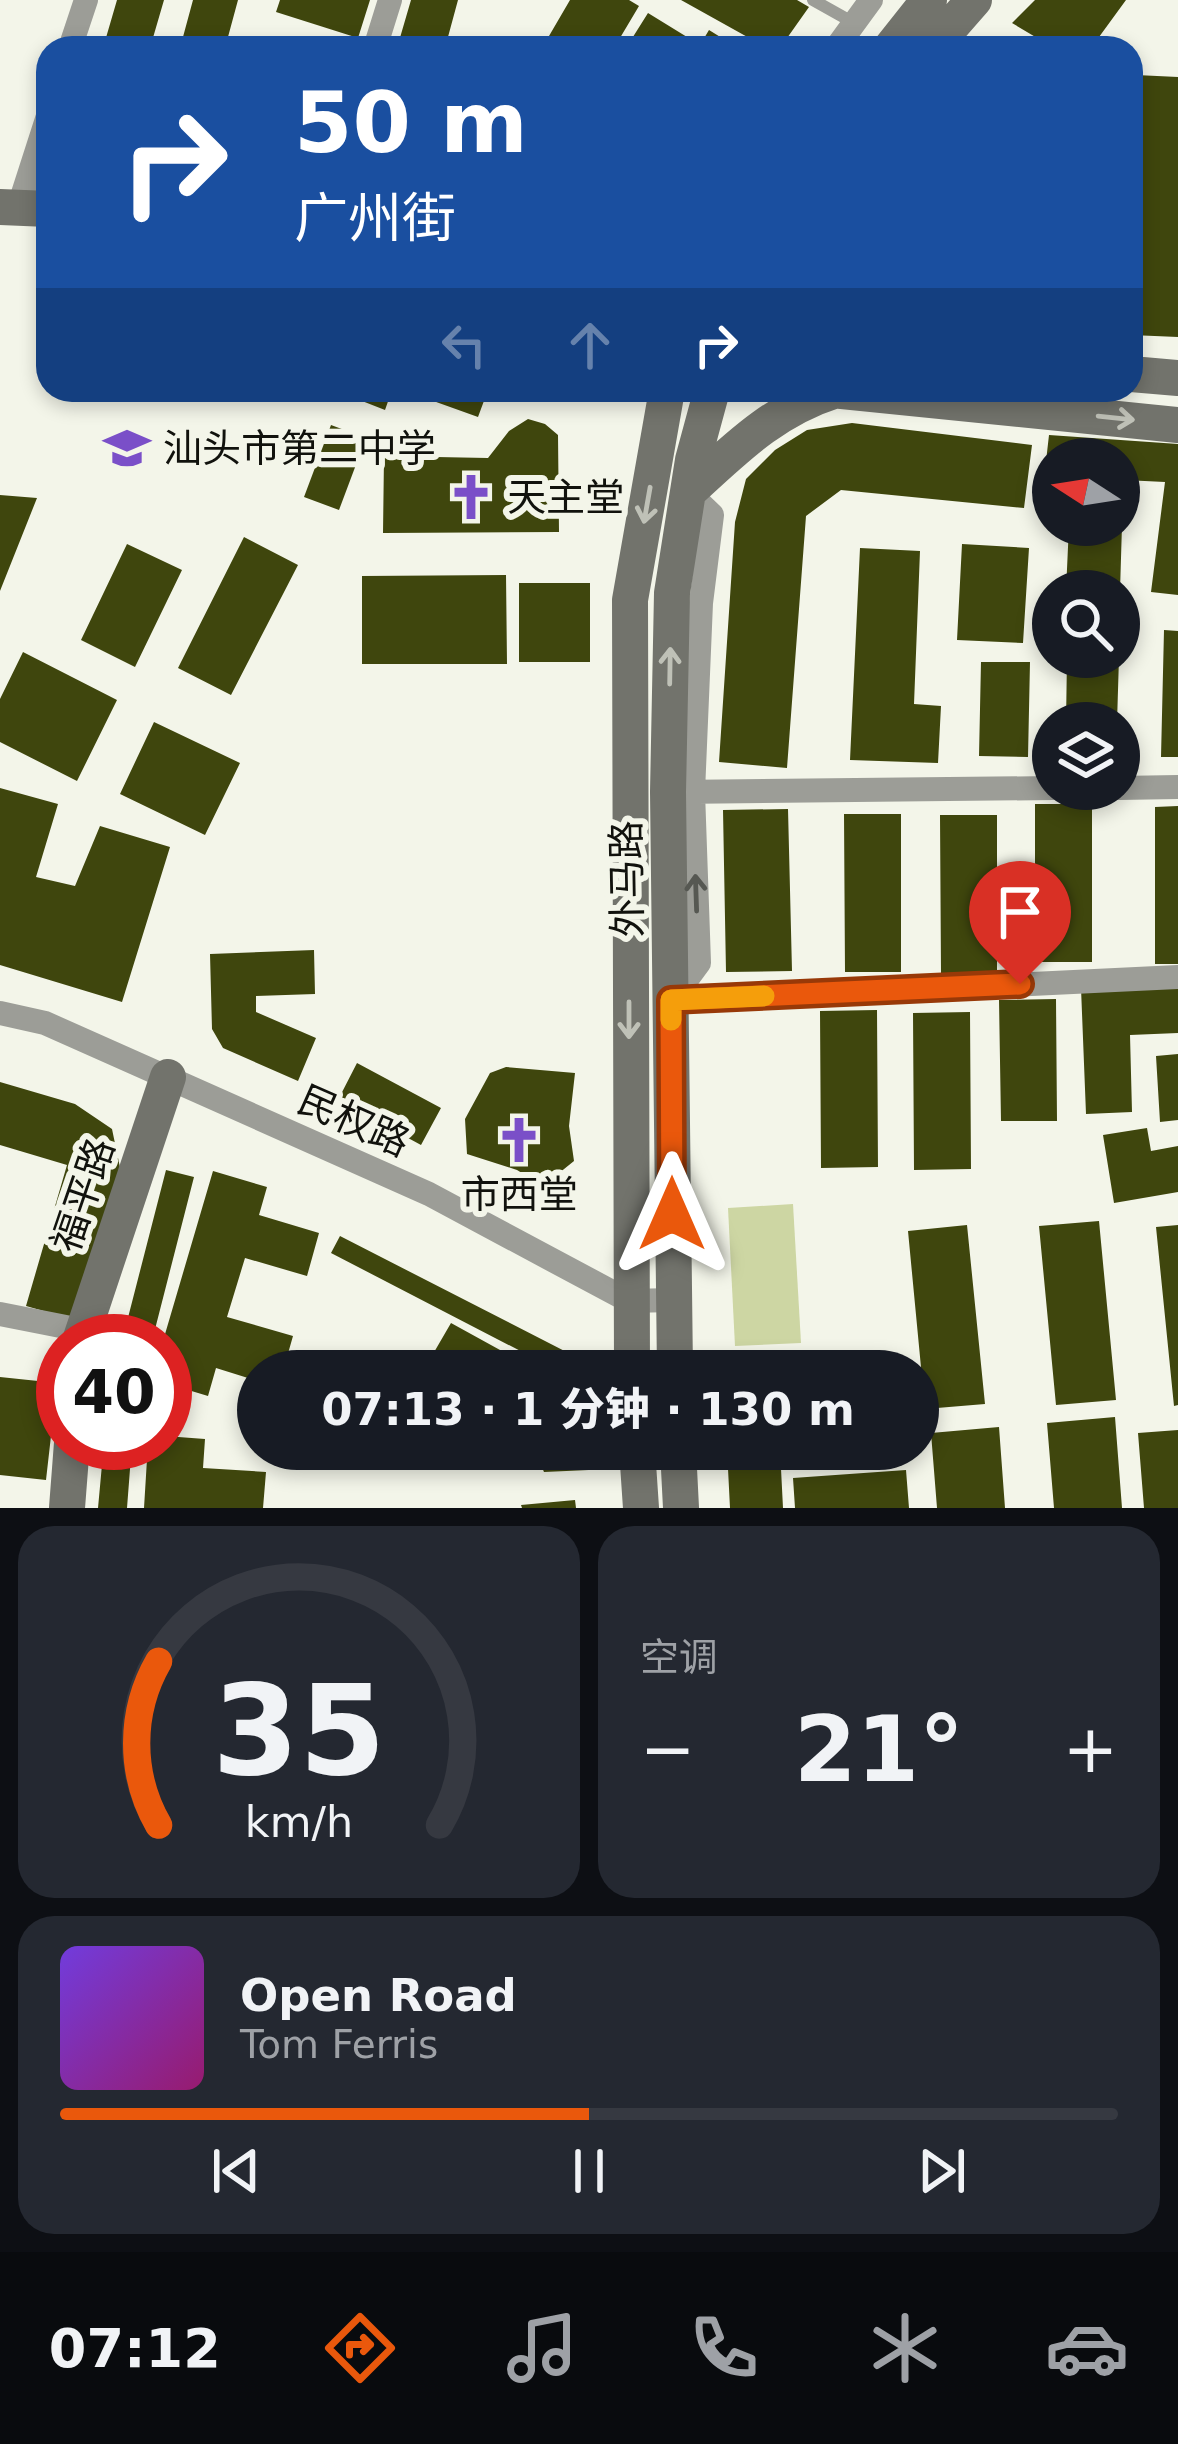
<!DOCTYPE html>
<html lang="zh">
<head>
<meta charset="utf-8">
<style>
  body { margin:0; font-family:"DejaVu Sans","Noto Sans SC",sans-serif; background:#242831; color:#f1f3f6; height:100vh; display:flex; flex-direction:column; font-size:45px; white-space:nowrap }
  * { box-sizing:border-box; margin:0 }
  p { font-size:39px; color:#9ea1a6 }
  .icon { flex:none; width:66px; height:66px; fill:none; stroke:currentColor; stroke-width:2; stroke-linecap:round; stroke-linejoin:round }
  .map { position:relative; height:1508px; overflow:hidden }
  .panel { display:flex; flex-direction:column; gap:18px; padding:18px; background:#0d0f14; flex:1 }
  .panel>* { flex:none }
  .top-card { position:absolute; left:36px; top:36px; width:1107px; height:366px; border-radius:36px; box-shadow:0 6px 18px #0003; background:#1a4fa0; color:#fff; overflow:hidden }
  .needle { width:78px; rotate:282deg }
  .tools { position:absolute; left:1032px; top:438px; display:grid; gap:24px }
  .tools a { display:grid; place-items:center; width:108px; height:108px; border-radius:50%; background:#171b24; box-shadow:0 6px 18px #0003; font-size:60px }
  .speed { position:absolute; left:36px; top:1314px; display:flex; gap:24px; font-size:60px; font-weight:700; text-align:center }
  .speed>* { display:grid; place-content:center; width:156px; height:156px; border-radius:50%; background:#171b24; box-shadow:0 6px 18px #0003; line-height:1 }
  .speed .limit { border:18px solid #d22; background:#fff; color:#111 }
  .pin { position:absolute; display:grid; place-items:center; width:102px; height:102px; color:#fff; margin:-123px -51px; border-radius:50% 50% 50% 0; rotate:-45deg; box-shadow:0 0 12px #0007 }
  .pin .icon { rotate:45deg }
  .me { position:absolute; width:132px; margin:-66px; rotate:0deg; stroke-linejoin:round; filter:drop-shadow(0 0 9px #0008) }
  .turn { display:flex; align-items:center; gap:42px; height:252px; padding:0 60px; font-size:54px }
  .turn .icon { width:156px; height:156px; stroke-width:2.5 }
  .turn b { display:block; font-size:84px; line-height:102px }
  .lanes { display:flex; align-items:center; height:114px; padding:0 60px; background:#0003; justify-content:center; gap:60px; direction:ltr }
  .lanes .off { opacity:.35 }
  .big { font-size:90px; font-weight:800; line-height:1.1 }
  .panel .card { flex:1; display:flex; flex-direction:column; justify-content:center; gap:18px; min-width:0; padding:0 42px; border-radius:36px; background:#242831 }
  .panel .dial { align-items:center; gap:0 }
  .dial svg { height:312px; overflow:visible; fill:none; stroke:#363941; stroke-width:7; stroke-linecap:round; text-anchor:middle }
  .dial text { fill:#f1f3f6; stroke:none }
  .song { display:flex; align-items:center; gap:36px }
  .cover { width:144px; height:144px; border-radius:18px; background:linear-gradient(135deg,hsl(260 70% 55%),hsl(320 70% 35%)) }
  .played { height:12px; border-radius:6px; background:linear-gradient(90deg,#ea580c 50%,#363941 50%) }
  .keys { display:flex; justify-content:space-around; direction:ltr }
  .heat { display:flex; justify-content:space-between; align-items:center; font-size:66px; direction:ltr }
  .panel .tiles { flex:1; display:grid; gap:18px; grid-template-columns:1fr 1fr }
  .card:last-child { grid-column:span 2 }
  .trip { position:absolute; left:237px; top:1350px; width:702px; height:120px; border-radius:60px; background:#171b24; box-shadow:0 6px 18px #0003; font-weight:800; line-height:120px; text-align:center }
  .tabs { display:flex; height:192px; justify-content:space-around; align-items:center; background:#090b0e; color:#9ea1a6 }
  .tabs .icon { width:84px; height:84px }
  .tabs .active { color:#ea580c }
  .tabs b { font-size:54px; color:#f1f3f6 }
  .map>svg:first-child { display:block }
  .green { fill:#cdd6a3 }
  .building { fill:#3f460d }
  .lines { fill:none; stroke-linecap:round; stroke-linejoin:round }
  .lane { stroke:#9c9d97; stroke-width:12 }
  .street { stroke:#9c9d97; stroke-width:24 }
  .secondary { stroke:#72736c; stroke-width:36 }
  .oneway { stroke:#bfc1b7 }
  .oneway2 { stroke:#565852 }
  .route-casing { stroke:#983908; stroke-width:30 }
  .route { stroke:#ea580c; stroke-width:21 }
  .slow { stroke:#f59e0b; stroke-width:21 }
  .labels { text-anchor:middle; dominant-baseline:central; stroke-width:12; stroke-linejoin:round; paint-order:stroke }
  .poi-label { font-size:39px; fill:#11120d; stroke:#f3f5e9; text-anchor:start }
  .street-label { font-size:39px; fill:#11120d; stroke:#f3f5e9 }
</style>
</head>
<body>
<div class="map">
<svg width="1178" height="1508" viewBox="0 0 1178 1508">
  <rect width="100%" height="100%" fill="#f3f5e9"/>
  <path class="green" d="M793,1204L801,1343L735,1346L728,1208Z"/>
  <path class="building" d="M117,0H164L150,48H103Z
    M193,0H238L225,48H180Z
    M280,0H370L358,38L276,12Z
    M411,0H458L445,48H397Z
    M570,0H629L639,6L614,48H542Z
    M681,0H797L809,7L780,48H767Z
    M1035,0H1126L1091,48H1054L1012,23Z
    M648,13L700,45L709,30L738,48H626Z
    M1136,75L1178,77V337L1131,335Z
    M334,390H392L385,410Z
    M428,390H488L478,417L425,398Z
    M528,419L545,424L558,435L559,532L383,533L384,456L488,458L509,431Z
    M852,423L1032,445L1024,508L841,490L806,516L787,768L719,762L735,522L746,479L775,450L807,430Z
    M331,425L366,438L339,510L304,497Z
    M1049,435L1178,444V595L1151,592L1165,482L1124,480L1123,514H1119V459H1053V479H1044Z
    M0,495L37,498L0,591Z
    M1069,525H1122L1120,591H1066Z
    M244,537L298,565L231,695L178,668Z
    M127,544L182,570L135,667L81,640Z
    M962,544L1029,548L1023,643L957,640Z
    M860,548L920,551L914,704L941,706L938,763L850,760Z
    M506,575L507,664H362V576Z
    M519,583H590V662H519Z
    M1164,630L1178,631V757H1161Z
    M23,652L117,700L77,781L0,742V699Z
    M1067,657H1119L1117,723H1066Z
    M981,662H1030L1028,757L979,756Z
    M154,722L240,763L205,835L120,794Z
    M0,788L58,804L36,877L75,886L100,826L170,847L122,1002L0,965Z
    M1035,804H1092V962H1035Z
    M1178,806V964H1155V807Z
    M788,809L792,971L726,972L723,810Z
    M844,814H901V972H845Z
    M940,815H997V973H941Z
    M314,950L315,994L256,996V1012L316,1038L298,1081L223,1048L212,1029L210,954Z
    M1178,984V1033L1130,1035L1132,1112L1086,1114L1081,988Z
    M1056,999L1057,1121H1001L999,1000Z
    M877,1010L878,1167L821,1168L820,1011Z
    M970,1012L971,1169L914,1170L913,1013Z
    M1178,1054V1120L1160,1122L1156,1056Z
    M357,1063L441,1108L421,1145L338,1100Z
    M506,1067L575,1073L569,1126L574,1161L543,1186L517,1170L467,1154L465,1119L490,1073Z
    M0,1082L75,1104L112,1129L123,1182L82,1322L26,1306L67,1165L0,1145Z
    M1147,1128L1151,1151L1178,1146V1192L1114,1203L1103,1135Z
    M166,1170L194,1177L152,1341H122Z
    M213,1171L267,1187L259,1215L319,1233L307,1276L245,1258L227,1317L293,1336L283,1371H258V1381L216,1368L208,1396L165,1383L163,1341Z
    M1099,1221L1116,1400L1056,1405L1039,1226Z
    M967,1225L985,1404L925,1409L908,1231Z
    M1178,1225V1405L1174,1406L1156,1227Z
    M340,1236L584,1361L586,1371H559L331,1253Z
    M451,1323L538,1371H463L433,1354Z
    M775,1352L776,1371H723L722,1355Z
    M0,1377L57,1383L46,1480L0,1475Z
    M1115,1417L1122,1508H1054L1047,1423Z
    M999,1427L1005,1508H937L931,1433Z
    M1178,1430V1508H1144L1138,1433Z
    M165,1436L205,1439L203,1468L266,1472L263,1508H144L148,1443H165Z
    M104,1443H132L127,1508H98Z
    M534,1449H606L611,1469L544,1472Z
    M727,1449H780L783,1508H730Z
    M906,1470L909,1508H795L793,1478Z
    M575,1500L576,1508H522L521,1505Z"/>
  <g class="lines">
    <path class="lane" d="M813,0L854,23"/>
    <path class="street" d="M70,48L86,0
      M375,48L390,0
      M836,48L871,0
      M19,206L48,116
      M1119,788L1178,787
      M676,792L1053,788
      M671,1001L699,963L693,792L701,603L712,515L688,492
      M671,1001L1178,977
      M0,1013L45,1023L429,1194L629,1301L673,1300
      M0,1314L81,1330"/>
    <path class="secondary" d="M891,48L929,0
      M932,48L974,0
      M0,207L48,209
      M1131,374L1178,378
      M832,390L1178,425
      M688,492C736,448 773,410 836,390
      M80,1341L168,1077
      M632,1371L630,600L667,390
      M675,1371L668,792L672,593L693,460L712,390
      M637,1449L641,1508
      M678,1449L681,1508
      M67,1508L72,1443"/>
  </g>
  <defs><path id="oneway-shaft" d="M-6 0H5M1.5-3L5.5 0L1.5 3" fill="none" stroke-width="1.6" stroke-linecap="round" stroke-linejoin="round" transform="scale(3)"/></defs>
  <g class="oneway">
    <use href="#oneway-shaft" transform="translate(1116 418) rotate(6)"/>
    <use href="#oneway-shaft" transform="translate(647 505) rotate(100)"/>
    <use href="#oneway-shaft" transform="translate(670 666) rotate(-89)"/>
    <use href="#oneway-shaft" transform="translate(629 1020) rotate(90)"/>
  </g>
  <use class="oneway2" href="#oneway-shaft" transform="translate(696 893) rotate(-92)"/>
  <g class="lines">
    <defs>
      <path id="route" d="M672,1214L671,1000L1020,984"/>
    </defs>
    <use href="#route" class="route-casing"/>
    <use href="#route" class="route"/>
    <path class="slow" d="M671,1020V1000L764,996"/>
  </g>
  <defs>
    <symbol id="school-bare" viewBox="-9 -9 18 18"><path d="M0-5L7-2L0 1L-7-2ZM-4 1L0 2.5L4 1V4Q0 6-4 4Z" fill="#7a4fc8" stroke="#f3f5e9" stroke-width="2.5" paint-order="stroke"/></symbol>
    <symbol id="church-bare" viewBox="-9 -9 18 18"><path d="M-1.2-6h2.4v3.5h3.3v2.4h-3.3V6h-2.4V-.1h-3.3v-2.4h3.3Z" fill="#7a4fc8" stroke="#f3f5e9" stroke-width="2.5" paint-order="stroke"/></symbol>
  </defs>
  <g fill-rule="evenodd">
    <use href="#school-bare" x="94" y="415" width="66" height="66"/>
    <use href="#church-bare" x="438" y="464" width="66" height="66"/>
    <use href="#church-bare" x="486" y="1107" width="66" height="66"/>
  </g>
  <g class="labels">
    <g class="poi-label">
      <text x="163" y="448">汕头市第二中学</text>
      <text x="507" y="497">天主堂</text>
      <text x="519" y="1194" text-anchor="middle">市西堂</text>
    </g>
    <g class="street-label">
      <text transform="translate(627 879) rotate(-91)">外马路</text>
      <text transform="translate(354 1121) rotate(24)">民权路</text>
      <text transform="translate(83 1195) rotate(-71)">福平路</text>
    </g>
  </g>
</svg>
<div class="tools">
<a><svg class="needle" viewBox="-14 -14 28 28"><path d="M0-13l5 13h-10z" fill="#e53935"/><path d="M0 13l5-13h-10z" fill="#9ea1a6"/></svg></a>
<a><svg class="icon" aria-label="search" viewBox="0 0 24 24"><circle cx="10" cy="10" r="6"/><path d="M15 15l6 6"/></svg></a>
<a><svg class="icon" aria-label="layers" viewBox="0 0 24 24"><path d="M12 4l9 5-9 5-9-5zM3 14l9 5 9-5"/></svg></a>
</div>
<div class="speed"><div class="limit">40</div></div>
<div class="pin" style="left:1020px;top:984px;background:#d93025"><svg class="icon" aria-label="arrive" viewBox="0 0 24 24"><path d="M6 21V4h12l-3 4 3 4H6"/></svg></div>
<svg class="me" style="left:672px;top:1214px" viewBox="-20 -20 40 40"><path d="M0-17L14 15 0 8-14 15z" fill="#ea580c" stroke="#fff" stroke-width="4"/></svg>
<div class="trip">07:13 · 1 分钟 · 130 m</div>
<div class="top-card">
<div class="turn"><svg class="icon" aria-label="right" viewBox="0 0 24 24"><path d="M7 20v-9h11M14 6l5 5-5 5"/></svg><div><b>50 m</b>广州街</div></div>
<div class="lanes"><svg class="icon off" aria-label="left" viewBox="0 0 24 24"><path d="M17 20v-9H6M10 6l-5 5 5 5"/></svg><svg class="icon off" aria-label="ahead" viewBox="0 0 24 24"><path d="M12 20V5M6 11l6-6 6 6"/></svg><svg class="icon" aria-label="right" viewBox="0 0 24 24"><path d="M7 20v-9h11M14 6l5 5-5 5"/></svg></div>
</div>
</div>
<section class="panel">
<div class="tiles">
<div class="card dial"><svg viewBox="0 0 100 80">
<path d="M14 69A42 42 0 1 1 86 69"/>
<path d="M14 69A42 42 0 0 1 14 27" stroke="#ea580c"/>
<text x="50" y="56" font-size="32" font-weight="700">35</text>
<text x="50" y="72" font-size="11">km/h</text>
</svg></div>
<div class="card"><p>空调</p>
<div class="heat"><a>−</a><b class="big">21°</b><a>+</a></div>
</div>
<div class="card">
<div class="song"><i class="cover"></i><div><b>Open Road</b><p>Tom Ferris</p></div></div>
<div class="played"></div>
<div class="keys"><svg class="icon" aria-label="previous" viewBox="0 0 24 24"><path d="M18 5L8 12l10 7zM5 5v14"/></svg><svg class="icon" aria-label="pause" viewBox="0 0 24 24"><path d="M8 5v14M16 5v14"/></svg><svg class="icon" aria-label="next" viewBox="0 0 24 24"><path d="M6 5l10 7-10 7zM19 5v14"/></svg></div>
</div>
</div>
</section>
<nav class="tabs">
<b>07:12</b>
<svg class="icon active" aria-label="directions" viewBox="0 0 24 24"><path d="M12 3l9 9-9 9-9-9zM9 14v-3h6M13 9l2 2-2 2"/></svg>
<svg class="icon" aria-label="music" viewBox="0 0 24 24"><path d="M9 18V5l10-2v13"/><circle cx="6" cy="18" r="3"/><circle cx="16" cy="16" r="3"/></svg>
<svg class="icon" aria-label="phone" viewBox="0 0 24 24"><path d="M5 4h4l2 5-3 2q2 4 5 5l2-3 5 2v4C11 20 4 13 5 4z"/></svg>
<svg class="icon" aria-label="climate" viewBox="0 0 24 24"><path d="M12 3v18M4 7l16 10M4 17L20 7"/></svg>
<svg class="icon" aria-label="car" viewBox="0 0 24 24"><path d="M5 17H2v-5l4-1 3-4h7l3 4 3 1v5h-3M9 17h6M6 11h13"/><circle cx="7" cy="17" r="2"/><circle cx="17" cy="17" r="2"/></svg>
</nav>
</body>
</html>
